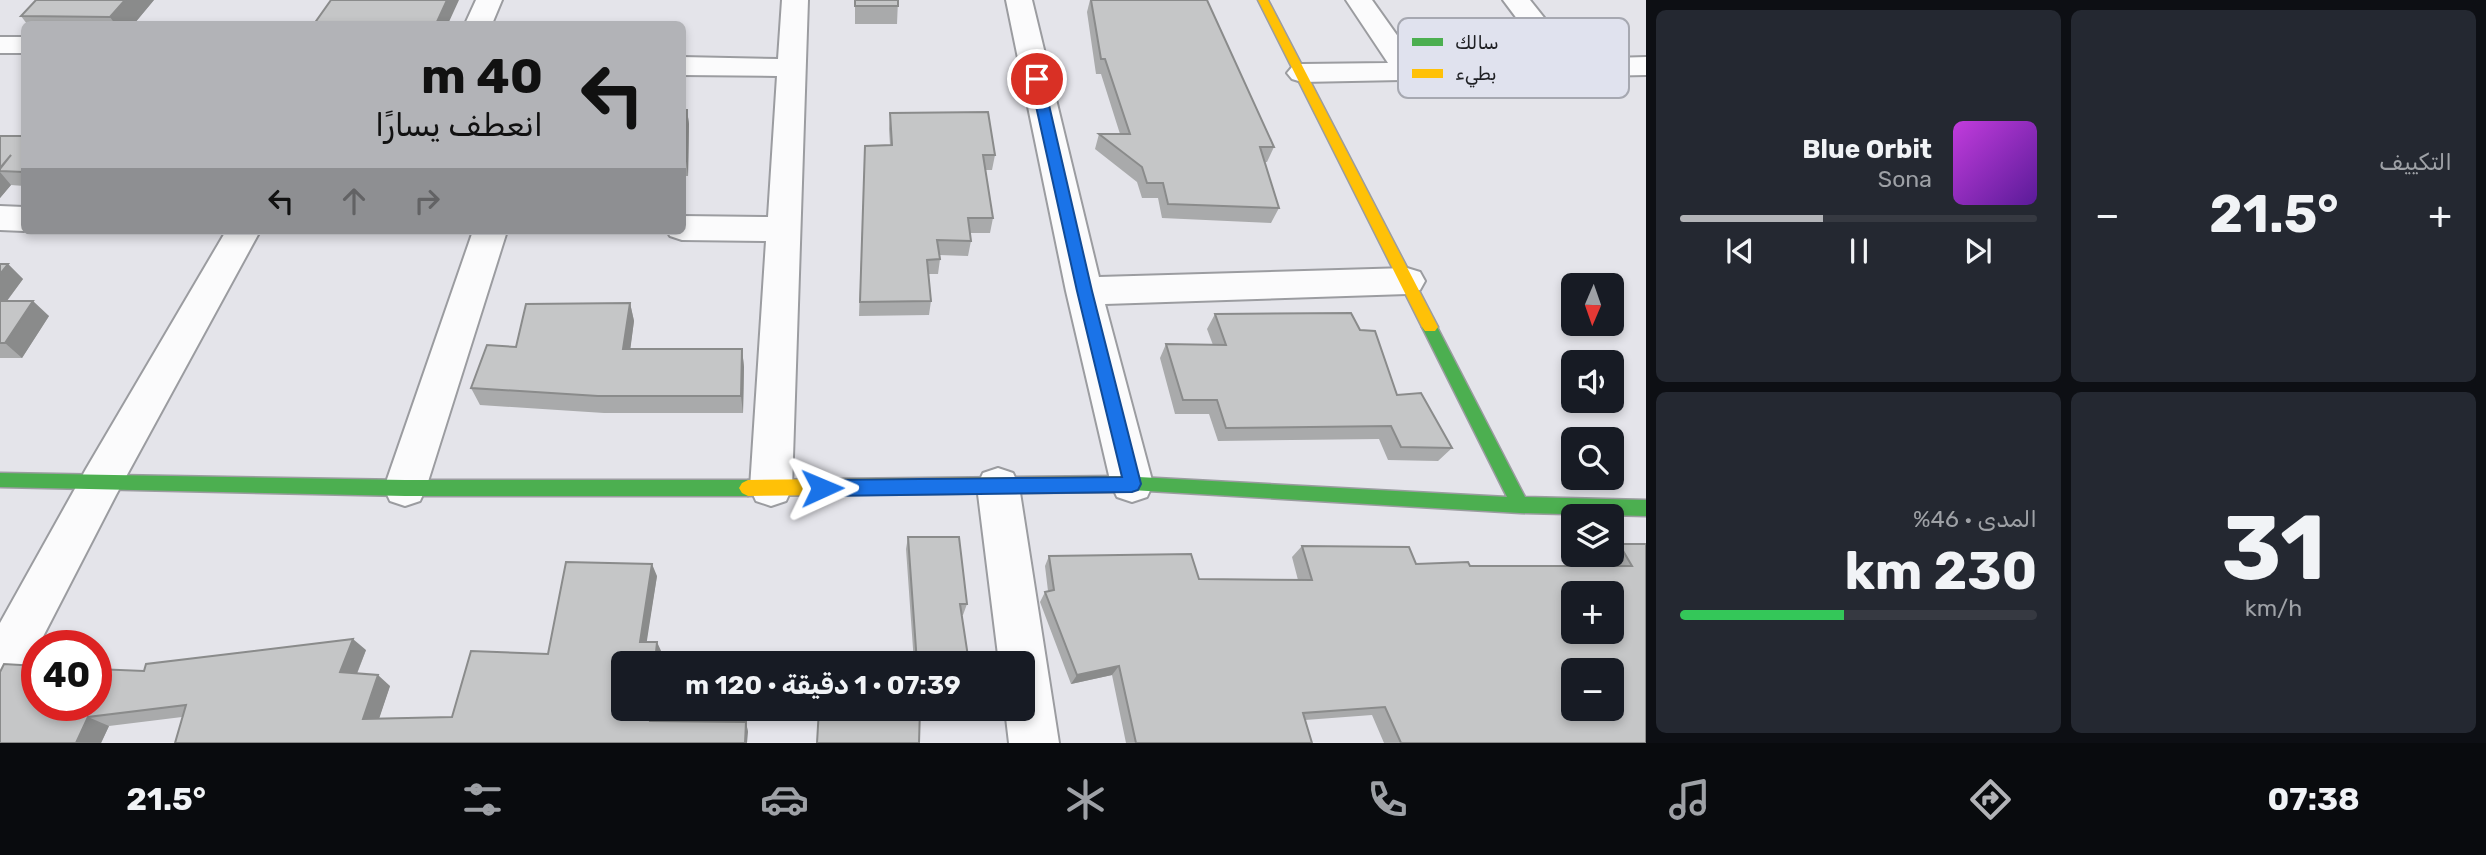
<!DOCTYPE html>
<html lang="ar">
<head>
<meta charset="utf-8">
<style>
  body { margin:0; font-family:Rubik,"Noto Naskh Arabic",sans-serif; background:#242831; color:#f1f3f6; direction:rtl; height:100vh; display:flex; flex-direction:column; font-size:26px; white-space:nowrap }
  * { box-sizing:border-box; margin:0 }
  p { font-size:23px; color:#9ea1a6 }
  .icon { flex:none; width:38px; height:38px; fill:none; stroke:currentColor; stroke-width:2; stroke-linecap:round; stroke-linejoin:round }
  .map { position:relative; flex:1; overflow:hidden; direction:ltr }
  .details { display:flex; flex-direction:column; gap:10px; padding:10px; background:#0d0f14; width:840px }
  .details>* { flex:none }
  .hud { position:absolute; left:21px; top:21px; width:665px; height:214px; border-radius:10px; box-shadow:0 4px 10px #0003; direction:rtl; background:#b2b3b7; color:#111; overflow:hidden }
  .needle { width:46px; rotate:182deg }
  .buttons { position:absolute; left:1561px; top:273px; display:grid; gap:14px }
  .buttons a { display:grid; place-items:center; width:63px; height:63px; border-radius:10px; background:#171b24; box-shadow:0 4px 10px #0003; font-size:35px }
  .speed { position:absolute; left:21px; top:630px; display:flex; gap:14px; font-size:35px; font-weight:700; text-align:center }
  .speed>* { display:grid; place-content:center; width:91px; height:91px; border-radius:50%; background:#171b24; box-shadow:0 4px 10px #0003; line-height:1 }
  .speed .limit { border:10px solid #d22; background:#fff; color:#111 }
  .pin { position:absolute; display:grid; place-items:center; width:60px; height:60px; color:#fff; margin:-30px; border:4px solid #fff; border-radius:50%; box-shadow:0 2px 7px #0007 }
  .me { position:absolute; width:77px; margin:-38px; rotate:89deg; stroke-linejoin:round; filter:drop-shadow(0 0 5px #0008) }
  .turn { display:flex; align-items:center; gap:24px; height:147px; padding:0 28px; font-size:32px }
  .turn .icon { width:91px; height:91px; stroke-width:2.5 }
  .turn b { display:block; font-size:49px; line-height:60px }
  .lanes { display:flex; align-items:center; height:66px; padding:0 28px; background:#0003; justify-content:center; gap:35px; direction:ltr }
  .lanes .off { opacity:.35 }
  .big { font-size:52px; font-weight:700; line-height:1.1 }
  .details .card { flex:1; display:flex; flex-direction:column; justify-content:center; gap:10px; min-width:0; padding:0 24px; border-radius:10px; background:#242831 }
  .details .dial { align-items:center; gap:0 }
  .dial b { font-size:91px; line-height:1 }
  .song { display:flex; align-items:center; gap:21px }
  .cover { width:84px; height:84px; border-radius:10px; background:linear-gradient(135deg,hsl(290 70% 55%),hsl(270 70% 35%)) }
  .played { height:7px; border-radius:4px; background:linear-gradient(90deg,#b2b3b7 40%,#363941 40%) }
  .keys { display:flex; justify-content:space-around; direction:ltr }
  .heat { display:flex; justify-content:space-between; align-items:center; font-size:38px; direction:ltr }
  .charge { height:10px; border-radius:5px; background:linear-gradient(90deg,#34c759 46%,#363941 0) }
  .details .tiles { flex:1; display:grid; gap:10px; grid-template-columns:repeat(2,1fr) }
  .trip { position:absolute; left:611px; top:651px; width:424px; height:70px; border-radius:10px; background:#171b24; box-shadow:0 4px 10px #0003; font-weight:700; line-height:70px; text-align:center; direction:rtl }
  .dock { display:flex; height:112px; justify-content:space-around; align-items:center; background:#090b0e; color:#9ea1a6 }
  .dock .icon { width:49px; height:49px }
  .dock .selected { color:#b2b3b7 }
  .dock b { font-size:32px; color:#f1f3f6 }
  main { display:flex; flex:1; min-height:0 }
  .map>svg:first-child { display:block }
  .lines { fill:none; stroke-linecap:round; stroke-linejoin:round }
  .street-casing { stroke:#9b9ca0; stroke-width:4 }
  .fast-casing { stroke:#9b9ca0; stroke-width:3 }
  .slow-casing { stroke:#9b9ca0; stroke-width:3 }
  .street { fill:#fbfbfc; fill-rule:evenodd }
  .fast { fill:#4caf50; fill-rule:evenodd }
  .slow { fill:#ffc107; fill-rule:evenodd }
  .wall { fill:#a9aaab }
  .shaded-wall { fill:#8a8b8b }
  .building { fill:#c5c6c7; stroke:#8a8b8b; stroke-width:2; fill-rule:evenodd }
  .route { fill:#1a73e8; stroke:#114b97; stroke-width:2 }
  .key { fill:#e0e2ee; stroke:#a6a8b1; stroke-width:2 }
  .key-label { font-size:19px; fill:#1f2024 }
</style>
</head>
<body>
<main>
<section class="details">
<div class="tiles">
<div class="card"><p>التكييف</p>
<div class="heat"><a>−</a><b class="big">21.5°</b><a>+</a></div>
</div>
<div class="card">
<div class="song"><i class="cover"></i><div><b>Blue Orbit</b><p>Sona</p></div></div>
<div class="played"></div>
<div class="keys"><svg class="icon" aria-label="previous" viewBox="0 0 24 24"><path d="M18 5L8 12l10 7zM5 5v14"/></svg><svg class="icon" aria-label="pause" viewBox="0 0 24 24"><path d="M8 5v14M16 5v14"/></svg><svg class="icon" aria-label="next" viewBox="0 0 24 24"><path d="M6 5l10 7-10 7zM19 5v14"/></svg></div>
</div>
<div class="card dial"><b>31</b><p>km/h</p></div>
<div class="card"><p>المدى · 46%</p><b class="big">230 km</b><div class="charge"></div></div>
</div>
</section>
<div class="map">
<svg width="1646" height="743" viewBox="0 0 1646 743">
  <rect width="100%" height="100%" fill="#e4e4ea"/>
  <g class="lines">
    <defs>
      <path id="street" d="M476,0H502L492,24H465Z
        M782,0H808L792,488L786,501L771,506L756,501L750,488L766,241L682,240L670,236L667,231H682V216L768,217L777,76L682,75V57L778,59Z
        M1006,0H1032L1099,277L1407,268L1420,272L1425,281L1420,290L1407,294L1105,304L1153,484L1147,497L1132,502L1117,497L1111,484L1066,291Z
        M1346,0H1372L1416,62L1547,59L1503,0H1530L1577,59L1646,57V75L1302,82L1292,79L1287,73L1292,67L1302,64L1388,63Z
        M0,37H24V53H0Z
        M0,206L24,207V231L0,230Z
        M226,231H260L116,495L17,687L0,694V623L86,469Z
        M473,231H507L426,488L420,501L405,506L390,501L384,488Z
        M998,468L1013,473L1019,486L1059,743H1009L1005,709H1022V663H999L977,486L983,473Z"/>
      <path id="fast" d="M1430,321L1435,323L1525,497L1646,500V516L1520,513L1114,489L1111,484L1114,479L1120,476L1507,497L1422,327Z
        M0,473L405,480H748L754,483L757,488L754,493L748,496H405L0,487Z"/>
      <path id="slow" d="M1258,0H1268L1438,327L1435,331H1425L1422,327Z
        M1120,476L1126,479L1129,484L1126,489L1120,492L748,496L742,493L739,488L742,483L748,480Z"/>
    </defs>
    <use href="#street" class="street-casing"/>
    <use href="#fast" class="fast-casing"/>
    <use href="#slow" class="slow-casing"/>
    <use href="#street" class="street"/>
    <use href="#fast" class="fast"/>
    <use href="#slow" class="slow"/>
  </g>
  <path class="wall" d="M154,0L134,24H27L21,16Z
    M855,0H898L897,24H855Z
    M1090,0H1207L1274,147L1267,162H1264L1279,208L1271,223L1162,218L1158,198H1142L1137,182L1095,149L1099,134H1120L1101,74H1096L1087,12Z
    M682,110H687L689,124L688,176H682Z
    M890,113L995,155L992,170H985L993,218L990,233H970L971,241L968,256L939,255L940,259L938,274H928L931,301L929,315L859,316L865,146L890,145L889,129Z
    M0,136H24V186L11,185L0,198Z
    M0,264H8L23,279L7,301L49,316L22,358H0Z
    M630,303L634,321L630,349H742L744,367L743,413H604L480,405L471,388L516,347Z
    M1215,314L1360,330L1397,395L1452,448L1438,461L1388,460L1379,439L1218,441L1209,414H1175L1160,358L1166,344L1213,345L1207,329Z
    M908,537L967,604L963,615H962L969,663H914L906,549Z
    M1619,544H1646V743H1384L1372,715L1305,720L1312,743H1126L1112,675L1071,684L1040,602L1045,592L1048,591L1045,566L1049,556L1199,579L1298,580L1292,557L1302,546L1416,564L1470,566H1608L1602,555H1612V549Z
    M657,576L646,642L662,653L655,721L746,722L748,732L182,717L109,726L101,743H0L144,671L366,650L357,674L390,686L379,718L452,717L548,654Z
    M819,709H999L997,714L919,718Z"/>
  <path class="shaded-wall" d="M125,0H154L134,24H115L110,17Z
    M447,0H459L448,24H436Z
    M687,110L689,124L688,176L686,161Z
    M0,172L11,185L0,198Z
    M8,264L23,279L0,310V274Z
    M33,301L49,316L22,358L5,343Z
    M630,303L634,321L628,367L623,349Z
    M742,349L744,367L743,413L741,396Z
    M652,564L657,576L645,653L640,642Z
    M353,639L366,650L353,683L340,672Z
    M657,642L662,653L661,663H655Z
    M1119,666L1112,675L1071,684L1077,675Z
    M378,675L390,686L376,728L363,719Z
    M651,709H657L655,730L650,721Z
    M88,717L109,726L101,743H76Z
    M746,722L748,732L747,743H745Z"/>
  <path class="building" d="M36,0H125L110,17L21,16Z
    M331,0H447L436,24H314Z
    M855,0H898V6H855Z
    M1091,0H1207L1274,147H1260L1279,208L1168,204L1163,183H1147L1142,167L1099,134H1130L1105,59H1101Z
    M682,110H687L686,161H682Z
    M988,112L995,155H983L993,218H968L971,241L937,240L940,259L927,260L931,301L860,302L865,146L892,145L890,113Z
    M0,136H24V172L0,171V169L11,155L0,168Z
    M0,264H8L0,274Z
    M0,301H33L5,343H0Z
    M630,303L623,349H742L741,396H598L471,388L487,345L516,347L526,304Z
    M1351,313L1360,330L1375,331L1397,395L1421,393L1452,448L1401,447L1391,426L1226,428L1217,400H1183L1166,344L1226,345L1215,314Z
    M908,537H959L967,604H960L969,663H917Z
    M1619,544H1646V743H1401L1385,707L1303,713L1312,743H1136L1119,666L1077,675L1045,592L1054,590L1049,556L1191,554L1199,579L1312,580L1302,546L1409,547L1416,564L1468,562L1470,566H1632ZM1573,593H1612V632H1573ZM1573,670H1612V709H1573Z
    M566,562L652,564L640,642H657L655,663H623V709H651L650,721L746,722L745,743H175L186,705L88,717L76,743H0V672L4,664L37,666V705H96V669L144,671L146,664L353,639L340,672L378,675L363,719L452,717L471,651L548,654Z
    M819,709H920L919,743H817Z"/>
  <path class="route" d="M1037,76L1043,79L1092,291L1141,484L1138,490L1132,492L822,496L815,493L813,488L815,482L822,480L1122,477L1077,291L1030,79Z"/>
  <rect x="1398" y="18" width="231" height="80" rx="10" class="key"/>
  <rect x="1412" y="38" width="31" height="8" fill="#4caf50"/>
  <rect x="1412" y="69" width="31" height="9" fill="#ffc107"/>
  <g class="key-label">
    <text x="1455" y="49">سالك</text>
    <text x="1455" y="80">بطيء</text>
  </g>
</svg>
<div class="buttons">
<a><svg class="needle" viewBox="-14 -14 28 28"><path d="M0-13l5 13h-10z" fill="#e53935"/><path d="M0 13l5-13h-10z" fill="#9ea1a6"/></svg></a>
<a><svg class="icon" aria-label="sound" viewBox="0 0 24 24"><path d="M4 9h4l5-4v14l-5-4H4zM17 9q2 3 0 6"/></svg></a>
<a><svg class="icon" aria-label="search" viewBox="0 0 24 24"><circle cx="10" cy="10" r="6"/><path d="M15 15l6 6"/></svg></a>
<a><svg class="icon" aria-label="layers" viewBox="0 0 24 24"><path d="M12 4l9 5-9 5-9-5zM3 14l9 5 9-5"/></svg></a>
<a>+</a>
<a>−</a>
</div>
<div class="speed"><div class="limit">40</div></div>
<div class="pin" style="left:1037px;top:79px;background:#d93025"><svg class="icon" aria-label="arrive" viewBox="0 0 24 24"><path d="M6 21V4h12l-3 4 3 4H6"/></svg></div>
<svg class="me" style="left:822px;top:488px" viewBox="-20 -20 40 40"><path d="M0-17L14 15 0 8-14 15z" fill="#1a73e8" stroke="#fff" stroke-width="4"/></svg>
<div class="trip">07:39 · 1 دقيقة · 120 m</div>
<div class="hud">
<div class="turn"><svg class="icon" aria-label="left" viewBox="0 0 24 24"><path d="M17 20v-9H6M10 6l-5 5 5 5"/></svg><div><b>40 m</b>انعطف يسارًا</div></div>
<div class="lanes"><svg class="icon" aria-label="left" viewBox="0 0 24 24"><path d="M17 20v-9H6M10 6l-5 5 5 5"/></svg><svg class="icon off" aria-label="ahead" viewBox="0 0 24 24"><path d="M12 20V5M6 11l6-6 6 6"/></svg><svg class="icon off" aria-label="right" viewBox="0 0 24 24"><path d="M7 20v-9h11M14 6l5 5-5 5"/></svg></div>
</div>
</div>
</main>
<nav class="dock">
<b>07:38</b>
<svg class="icon selected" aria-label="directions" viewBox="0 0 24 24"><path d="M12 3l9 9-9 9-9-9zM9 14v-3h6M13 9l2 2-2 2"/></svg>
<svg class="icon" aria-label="music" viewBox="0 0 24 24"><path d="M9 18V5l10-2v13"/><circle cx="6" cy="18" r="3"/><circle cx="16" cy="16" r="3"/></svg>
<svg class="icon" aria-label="phone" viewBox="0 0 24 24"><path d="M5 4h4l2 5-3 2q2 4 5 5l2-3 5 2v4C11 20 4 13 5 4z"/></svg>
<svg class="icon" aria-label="climate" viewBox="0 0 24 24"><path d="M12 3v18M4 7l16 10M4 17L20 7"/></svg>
<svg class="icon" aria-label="car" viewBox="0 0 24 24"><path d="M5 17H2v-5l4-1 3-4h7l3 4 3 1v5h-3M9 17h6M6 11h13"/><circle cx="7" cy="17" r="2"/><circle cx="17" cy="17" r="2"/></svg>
<svg class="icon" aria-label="filters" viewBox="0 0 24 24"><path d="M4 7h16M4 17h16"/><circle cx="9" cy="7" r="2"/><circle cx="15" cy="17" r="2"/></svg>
<b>21.5°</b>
</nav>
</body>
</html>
